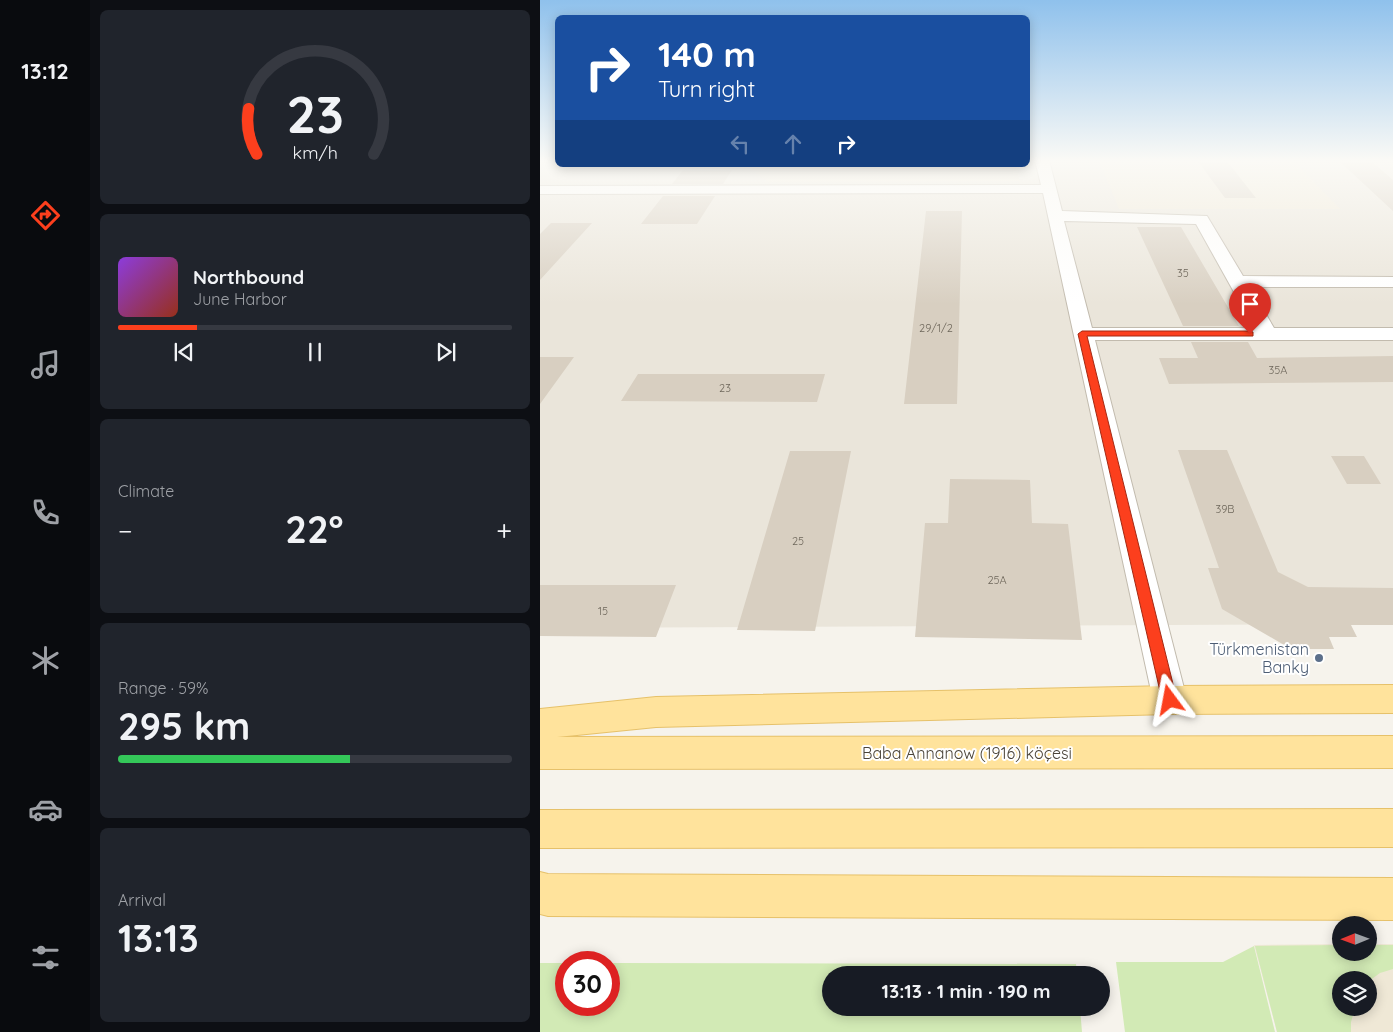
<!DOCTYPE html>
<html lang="en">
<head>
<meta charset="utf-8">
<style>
  body { margin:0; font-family:Quicksand,sans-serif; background:#20242c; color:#f1f3f6; height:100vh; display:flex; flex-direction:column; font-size:19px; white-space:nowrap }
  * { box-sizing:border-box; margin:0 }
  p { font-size:16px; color:#9ea1a6 }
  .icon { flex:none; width:28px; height:28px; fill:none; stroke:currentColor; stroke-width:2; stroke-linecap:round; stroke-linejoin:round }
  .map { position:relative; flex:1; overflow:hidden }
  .panel { display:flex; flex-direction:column; gap:10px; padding:10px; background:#0d0f14; width:450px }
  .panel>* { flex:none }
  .hud { position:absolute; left:15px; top:15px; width:475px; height:152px; border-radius:8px; box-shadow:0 2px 12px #0003; background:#1a4fa0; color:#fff; overflow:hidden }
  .needle { width:32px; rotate:269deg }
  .tools { position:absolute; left:792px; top:916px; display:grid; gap:10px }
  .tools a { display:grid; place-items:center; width:45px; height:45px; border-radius:50%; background:#171b24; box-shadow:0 2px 12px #0003; font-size:25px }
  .speed { position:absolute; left:15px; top:951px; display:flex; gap:10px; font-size:25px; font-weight:700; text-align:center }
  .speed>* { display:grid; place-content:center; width:65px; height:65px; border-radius:50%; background:#171b24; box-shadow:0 2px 12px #0003; line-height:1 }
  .speed .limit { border:8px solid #d22; background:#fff; color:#111 }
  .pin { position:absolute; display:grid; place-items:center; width:42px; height:42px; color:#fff; margin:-51px -21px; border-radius:50% 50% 50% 0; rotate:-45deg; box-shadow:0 0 5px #0007 }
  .pin .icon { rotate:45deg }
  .me { position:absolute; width:55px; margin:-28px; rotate:347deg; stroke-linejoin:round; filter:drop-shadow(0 0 4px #0008) }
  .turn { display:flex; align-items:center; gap:18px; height:105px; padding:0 20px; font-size:22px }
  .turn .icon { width:65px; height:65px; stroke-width:2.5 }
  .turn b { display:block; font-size:35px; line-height:42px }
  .lanes { display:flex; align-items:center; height:48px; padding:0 20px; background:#0003; justify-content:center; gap:25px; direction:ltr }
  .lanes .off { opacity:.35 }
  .big { font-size:38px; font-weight:800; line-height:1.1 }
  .panel .tile { flex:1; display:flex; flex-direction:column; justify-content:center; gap:8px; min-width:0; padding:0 18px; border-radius:8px; background:#20242c }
  .panel .dial { align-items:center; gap:0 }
  .dial svg { height:130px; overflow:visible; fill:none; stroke:#363941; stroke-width:7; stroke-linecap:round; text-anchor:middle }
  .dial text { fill:#f1f3f6; stroke:none }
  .song { display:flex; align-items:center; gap:15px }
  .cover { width:60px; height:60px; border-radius:8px; background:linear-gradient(135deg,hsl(270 70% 55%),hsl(10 70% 35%)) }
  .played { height:5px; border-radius:2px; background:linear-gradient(90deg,#fc3f1d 20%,#363941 20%) }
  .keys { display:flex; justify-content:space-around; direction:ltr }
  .heat { display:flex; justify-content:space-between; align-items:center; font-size:28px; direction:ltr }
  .charge { height:8px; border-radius:4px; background:linear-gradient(90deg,#34c759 59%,#363941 0) }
  .trip { position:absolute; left:282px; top:966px; width:288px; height:50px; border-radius:25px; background:#171b24; box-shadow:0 2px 12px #0003; font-weight:800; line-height:50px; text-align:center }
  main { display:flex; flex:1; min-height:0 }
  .tab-bar { display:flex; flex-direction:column; width:90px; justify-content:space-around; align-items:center; background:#090b0e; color:#9ea1a6 }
  .tab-bar .icon { width:35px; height:35px }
  .tab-bar .selected { color:#fc3f1d }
  .tab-bar b { font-size:22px; color:#f1f3f6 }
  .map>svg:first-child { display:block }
  .residential { fill:#eae5da }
  .education { fill:#efe8d6; fill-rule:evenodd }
  .green { fill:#d2eab5 }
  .building { fill:#d8cfc1 }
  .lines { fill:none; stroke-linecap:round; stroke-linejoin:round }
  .street-casing { stroke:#c2bbae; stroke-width:2 }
  .primary-casing { stroke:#e6c16a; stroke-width:2 }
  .street { fill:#fff; fill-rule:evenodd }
  .primary { fill:#ffe39c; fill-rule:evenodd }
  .route { fill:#fc3f1d; stroke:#a42913 }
  .service-dot { fill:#5c6f8a; stroke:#fff; stroke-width:2 }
  .labels { text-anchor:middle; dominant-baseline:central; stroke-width:4; stroke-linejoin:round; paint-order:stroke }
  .number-label { font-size:11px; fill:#6e675b }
  .near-service-label { font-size:16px; fill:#4e5e75; stroke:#fff; text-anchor:end }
  .near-street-label { font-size:16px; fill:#4b4439; stroke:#fff }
</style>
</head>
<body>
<main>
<nav class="tab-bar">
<b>13:12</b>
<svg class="icon selected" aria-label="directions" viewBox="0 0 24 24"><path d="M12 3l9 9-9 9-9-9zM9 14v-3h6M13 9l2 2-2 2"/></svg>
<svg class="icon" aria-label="music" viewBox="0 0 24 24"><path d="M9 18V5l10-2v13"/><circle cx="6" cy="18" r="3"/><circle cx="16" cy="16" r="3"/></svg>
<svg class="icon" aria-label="phone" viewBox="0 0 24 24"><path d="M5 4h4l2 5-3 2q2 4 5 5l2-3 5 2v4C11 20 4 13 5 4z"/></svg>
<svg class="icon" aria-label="climate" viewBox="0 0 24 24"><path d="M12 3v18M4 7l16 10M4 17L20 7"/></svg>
<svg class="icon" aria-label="car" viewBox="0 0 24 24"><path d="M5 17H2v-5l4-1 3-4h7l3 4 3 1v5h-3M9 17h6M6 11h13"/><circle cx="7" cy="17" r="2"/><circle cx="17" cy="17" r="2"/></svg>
<svg class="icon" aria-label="filters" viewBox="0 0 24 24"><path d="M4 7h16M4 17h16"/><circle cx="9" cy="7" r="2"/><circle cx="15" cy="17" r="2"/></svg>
</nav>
<section class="panel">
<div class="tile dial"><svg viewBox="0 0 100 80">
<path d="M14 69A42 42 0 1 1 86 69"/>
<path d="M14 69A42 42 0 0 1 9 41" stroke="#fc3f1d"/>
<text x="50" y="56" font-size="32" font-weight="700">23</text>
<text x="50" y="72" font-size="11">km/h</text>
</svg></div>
<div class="tile">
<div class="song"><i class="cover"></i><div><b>Northbound</b><p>June Harbor</p></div></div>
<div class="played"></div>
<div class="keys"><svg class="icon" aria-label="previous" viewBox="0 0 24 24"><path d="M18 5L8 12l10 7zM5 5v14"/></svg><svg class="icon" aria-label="pause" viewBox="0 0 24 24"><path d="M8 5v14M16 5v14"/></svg><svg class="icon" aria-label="next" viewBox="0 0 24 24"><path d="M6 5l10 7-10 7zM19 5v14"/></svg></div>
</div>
<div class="tile"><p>Climate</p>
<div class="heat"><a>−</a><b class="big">22°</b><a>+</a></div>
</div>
<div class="tile"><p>Range · 59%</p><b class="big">295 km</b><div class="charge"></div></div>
<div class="tile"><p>Arrival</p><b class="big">13:13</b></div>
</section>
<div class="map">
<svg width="853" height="1032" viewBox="0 0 853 1032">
  <rect width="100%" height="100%" fill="#f6f3ec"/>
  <path class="residential" d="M0,160H17L18,165H488V160H853V624L0,628Z"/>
  <path class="education" d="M559,160H752L800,209H579Z
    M205,165H477L480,181L228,182Z
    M801,944V952H829V944H853V1032H737L714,945ZM801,980H829V1008H801Z"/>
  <path class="green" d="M801,945V952H829V945H853V969L840,973L829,981L801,980V1008H815L811,1022V1032H737L715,946Z
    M714,946L735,1032H585L576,962H683Z
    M0,963H26V1005H69V963L536,964L537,975H291V1008H540L542,1032H0Z"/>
  <path class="building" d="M657,160H686L716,198H685Z
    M798,160H830L853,180V211Z
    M143,170H192L183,184H132Z
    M123,196H175L157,224H101Z
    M386,211H422L417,404H364Z
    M11,223H52L0,280V234Z
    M597,227H641L699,326H643Z
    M651,342H708L717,358L853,356V382L629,384L619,358H658Z
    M0,357H34L0,404Z
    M98,374H285L277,402L81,401Z
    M638,450H687L738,572L768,587L853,588V625H811L817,637H789L794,649H751L682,609L668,568H679Z
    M250,451H311L275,631L197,630Z
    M791,456H824L841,484H807Z
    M410,479L490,480L492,523L528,524L542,640L375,637L385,523H408Z
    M0,585H136L116,637L0,636Z"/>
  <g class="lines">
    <defs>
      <path id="street" d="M495,160H509L522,211L667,216L703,276L853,277V287H710L734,328H853V340H555L647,700L642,710L630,714L618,710L613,700L503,193L0,194V186L501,185ZM524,221L656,224L714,328H552Z"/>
      <path id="primary" d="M853,685V713L630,714L116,727L17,737L853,736V768L0,769V709L116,697L630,686Z
        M853,809V847L0,848V810Z
        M0,872L8,874L853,878V920L8,916L0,914Z"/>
    </defs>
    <use href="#street" class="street-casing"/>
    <use href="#primary" class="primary-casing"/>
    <use href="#street" class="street"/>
    <use href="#primary" class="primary"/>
  </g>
  <linearGradient id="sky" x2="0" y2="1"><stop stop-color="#8fc1ec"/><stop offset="0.53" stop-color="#fbfaf6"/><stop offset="1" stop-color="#fbfaf6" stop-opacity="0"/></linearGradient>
  <rect width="853" height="304" fill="url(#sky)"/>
  <path class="route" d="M710,331L713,332V336H547L637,700L635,704L630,706L625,704L622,700L538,334L542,331Z"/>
  <circle class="service-dot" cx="779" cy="658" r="5"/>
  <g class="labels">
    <g class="number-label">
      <text x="643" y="273">35</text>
      <text x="396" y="328">29/1/2</text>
      <text x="738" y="370">35A</text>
      <text x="185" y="388">23</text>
      <text x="685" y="509">39B</text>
      <text x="258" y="541">25</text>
      <text x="457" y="580">25A</text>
      <text x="63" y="611">15</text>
    </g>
    <g class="near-service-label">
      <text x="769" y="649">Türkmenistan<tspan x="769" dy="18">Banky</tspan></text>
    </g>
    <g class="near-street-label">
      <text x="427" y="753">Baba Annanow (1916) köçesi</text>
    </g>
  </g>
</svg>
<div class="tools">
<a><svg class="needle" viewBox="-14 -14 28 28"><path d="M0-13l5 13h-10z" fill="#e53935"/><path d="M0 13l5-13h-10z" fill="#9ea1a6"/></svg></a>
<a><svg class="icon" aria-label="layers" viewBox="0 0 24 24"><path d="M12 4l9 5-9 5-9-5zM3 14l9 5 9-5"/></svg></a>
</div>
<div class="speed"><div class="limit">30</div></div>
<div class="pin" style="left:710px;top:334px;background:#d93025"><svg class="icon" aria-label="arrive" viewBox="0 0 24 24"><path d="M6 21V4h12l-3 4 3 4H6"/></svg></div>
<svg class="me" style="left:630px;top:700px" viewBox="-20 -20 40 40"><path d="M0-17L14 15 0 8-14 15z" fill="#fc3f1d" stroke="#fff" stroke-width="4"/></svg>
<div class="trip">13:13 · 1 min · 190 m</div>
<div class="hud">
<div class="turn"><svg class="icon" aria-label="right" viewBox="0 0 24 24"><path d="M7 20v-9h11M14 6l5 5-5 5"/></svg><div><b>140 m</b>Turn right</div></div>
<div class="lanes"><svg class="icon off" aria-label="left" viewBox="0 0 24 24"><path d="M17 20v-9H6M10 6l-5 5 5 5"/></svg><svg class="icon off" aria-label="ahead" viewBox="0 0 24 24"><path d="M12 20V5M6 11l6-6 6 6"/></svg><svg class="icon" aria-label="right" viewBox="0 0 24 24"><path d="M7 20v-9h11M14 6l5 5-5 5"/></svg></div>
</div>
</div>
</main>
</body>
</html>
